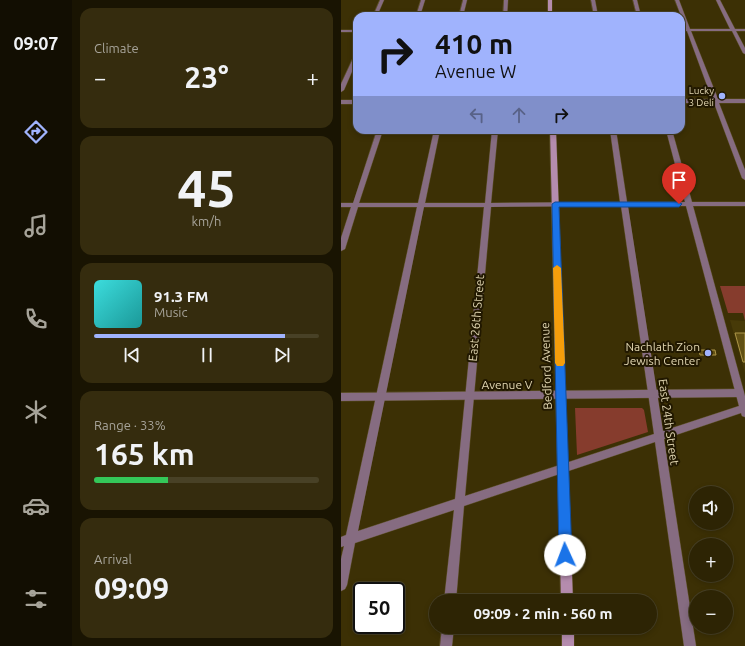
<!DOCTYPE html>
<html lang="en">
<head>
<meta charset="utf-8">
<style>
  body { margin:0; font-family:Ubuntu,sans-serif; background:#352c0e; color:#f1f3f6; height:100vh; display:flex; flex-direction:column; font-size:15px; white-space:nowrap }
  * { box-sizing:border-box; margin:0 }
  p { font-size:13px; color:#a7a49a }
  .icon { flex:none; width:22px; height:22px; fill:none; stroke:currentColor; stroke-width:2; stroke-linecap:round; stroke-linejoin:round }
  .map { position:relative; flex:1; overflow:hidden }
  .sheet { display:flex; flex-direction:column; gap:8px; padding:8px; background:#191402; width:269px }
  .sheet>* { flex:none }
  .guide { position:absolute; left:12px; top:12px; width:332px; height:122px; border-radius:12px; box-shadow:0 2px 6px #0003,0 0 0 1px #484126; background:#a0b3fd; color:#111; overflow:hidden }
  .controls { position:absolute; left:348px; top:486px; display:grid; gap:8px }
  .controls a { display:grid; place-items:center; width:44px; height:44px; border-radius:50%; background:#2d2404; box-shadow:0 2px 6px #0003,0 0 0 1px #484126; font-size:20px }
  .speed { position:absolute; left:12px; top:582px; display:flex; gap:8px; font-size:20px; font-weight:700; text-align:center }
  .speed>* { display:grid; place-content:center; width:52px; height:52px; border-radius:50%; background:#2d2404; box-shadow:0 2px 6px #0003,0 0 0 1px #484126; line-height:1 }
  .speed .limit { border:2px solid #111; border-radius:6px; background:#fff; color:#111 }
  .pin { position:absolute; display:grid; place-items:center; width:34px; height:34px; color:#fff; margin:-41px -17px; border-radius:50% 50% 50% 0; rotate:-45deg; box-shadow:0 0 4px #0007 }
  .pin .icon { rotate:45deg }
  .me { position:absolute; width:44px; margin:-22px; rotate:358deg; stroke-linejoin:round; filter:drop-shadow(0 0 3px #0008) }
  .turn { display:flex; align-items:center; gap:14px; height:84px; padding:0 16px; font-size:18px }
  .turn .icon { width:52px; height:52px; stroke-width:2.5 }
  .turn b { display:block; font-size:28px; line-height:34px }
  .lanes { display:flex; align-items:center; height:38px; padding:0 16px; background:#0003; justify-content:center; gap:20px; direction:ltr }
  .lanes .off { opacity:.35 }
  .big { font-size:30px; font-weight:700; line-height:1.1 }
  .sheet .card { flex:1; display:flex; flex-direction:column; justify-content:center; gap:6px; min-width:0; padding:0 14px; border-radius:12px; background:#352c0e }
  .sheet .dial { align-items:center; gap:0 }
  .dial b { font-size:52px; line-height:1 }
  .song { display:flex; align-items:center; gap:12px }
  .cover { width:48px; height:48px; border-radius:6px; background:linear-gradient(135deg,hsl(180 70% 55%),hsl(180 70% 35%)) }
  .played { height:4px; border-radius:2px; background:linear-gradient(90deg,#a0b3fd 85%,#484126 85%) }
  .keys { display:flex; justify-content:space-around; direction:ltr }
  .heat { display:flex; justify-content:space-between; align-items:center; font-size:22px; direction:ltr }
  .charge { height:6px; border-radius:3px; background:linear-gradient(90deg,#34c759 33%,#484126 0) }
  .trip { position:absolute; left:88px; top:594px; width:228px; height:40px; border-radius:20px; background:#2d2404; box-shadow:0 2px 6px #0003,0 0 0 1px #484126; font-weight:700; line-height:40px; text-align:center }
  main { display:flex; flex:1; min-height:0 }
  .tab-bar { display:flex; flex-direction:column; width:72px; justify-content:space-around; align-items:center; background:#120e02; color:#a7a49a }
  .tab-bar .icon { width:28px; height:28px }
  .tab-bar .current { color:#a0b3fd }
  .tab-bar b { font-size:18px; color:#f1f3f6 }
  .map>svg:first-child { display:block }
  .built { fill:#473a08 }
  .green { fill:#863c2d }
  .building { fill:#615013; stroke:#ac9548 }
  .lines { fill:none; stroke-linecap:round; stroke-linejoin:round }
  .minor-casing { stroke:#5a4e24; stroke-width:1 }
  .tertiary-casing { stroke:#5a4e24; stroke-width:1 }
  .secondary-casing { stroke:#5a4e24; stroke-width:1 }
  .minor { fill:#866c81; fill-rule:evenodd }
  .tertiary { fill:#866c81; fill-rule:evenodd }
  .secondary { fill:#b58cae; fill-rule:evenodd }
  .route { fill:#1a73e8; stroke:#114b97 }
  .slow { fill:#f59e0b }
  .poi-dot { fill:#a0b3fd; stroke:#211800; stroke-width:1.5 }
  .labels { text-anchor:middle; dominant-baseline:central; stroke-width:4; stroke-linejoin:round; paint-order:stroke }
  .far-poi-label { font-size:10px; fill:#e0d5b0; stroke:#211800; text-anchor:end }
  .street-label { font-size:12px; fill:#e0d5b0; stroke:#211800 }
  .poi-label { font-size:12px; fill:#e0d5b0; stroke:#211800; text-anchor:end }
</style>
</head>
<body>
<main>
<nav class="tab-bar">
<b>09:07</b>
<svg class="icon current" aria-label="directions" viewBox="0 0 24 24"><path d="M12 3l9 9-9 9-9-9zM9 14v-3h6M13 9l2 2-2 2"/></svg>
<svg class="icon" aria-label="music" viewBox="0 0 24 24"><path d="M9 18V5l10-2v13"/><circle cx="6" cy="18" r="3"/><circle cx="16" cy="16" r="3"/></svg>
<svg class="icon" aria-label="phone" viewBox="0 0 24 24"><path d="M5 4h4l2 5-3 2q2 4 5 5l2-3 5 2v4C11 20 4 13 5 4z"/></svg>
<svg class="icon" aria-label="climate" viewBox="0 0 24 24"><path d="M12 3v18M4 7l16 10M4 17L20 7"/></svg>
<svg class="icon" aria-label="car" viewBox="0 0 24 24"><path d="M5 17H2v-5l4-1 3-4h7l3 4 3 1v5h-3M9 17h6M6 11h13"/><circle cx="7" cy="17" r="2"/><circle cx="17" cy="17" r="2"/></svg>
<svg class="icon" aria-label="filters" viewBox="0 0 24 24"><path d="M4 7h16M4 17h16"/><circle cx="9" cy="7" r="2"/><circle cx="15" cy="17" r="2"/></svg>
</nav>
<section class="sheet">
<div class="card"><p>Climate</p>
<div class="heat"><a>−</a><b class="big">23°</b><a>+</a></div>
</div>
<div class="card dial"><b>45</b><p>km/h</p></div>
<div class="card">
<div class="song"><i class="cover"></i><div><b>91.3 FM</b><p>Music</p></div></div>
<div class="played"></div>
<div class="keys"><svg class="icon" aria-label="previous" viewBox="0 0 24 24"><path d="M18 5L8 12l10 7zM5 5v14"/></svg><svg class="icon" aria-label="pause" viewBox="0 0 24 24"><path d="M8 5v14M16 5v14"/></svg><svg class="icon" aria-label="next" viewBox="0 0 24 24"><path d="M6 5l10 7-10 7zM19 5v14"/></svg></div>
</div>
<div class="card"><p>Range · 33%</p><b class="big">165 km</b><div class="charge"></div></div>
<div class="card"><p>Arrival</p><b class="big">09:09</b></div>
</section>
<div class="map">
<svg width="404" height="646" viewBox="0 0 404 646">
  <rect width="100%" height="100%" fill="#3c3005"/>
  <path class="built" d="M389,320L404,321V373Z"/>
  <path class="green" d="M379,286H404V321L402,313H387Z
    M234,408H301L303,410L307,432L236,455Z"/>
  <path class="building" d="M394,333H404V362H402Z
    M358,350H374L375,355H359Z"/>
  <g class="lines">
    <defs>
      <path id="minor" d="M39,0H43L36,16H32Z
        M80,0H84L79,16H75Z
        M122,0H126L122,16H118Z
        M163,0H167L166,16H162Z
        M250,0H254L257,16H253Z
        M292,0H296L300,16H296Z
        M334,0H338L349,29H389L375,0H379L394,29H404V31H395L404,48V54L402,53L391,31H350L377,99H404V103H378L404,170V180L401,178L373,103H340V99H371L346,31H340V29H345Z
        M0,30H16V32H0Z
        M14,54H16V60L3,90L0,92V84Z
        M0,100H16V104H0Z
        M36,130H42L18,203H77L93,130H99L84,203H144L151,130H157L150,203L279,202L269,130H275L286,202H344L325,130H331L351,202H404V206H352L404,396V417L401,416L400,413L323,439L355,646H343L314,442L123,506L115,601H103L113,510L14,543L6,585L4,589L0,591V559L3,546L0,547V537L5,535L76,207H17L4,249L0,251V238L10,207H0V203H12ZM280,206L313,434L124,496L150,207ZM287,206H345L398,406L322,431ZM83,207H143L114,499L17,531Z
        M101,627H113L111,646H99Z"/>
      <path id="tertiary" d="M399,389L402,390L403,393L402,396L399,397L0,401V393Z"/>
      <path id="secondary" d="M207,0H211V16H207Z
        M209,130H215L232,601H220Z
        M221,627H233V646H221Z"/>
    </defs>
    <use href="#minor" class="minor-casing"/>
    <use href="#tertiary" class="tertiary-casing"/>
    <use href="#secondary" class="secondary-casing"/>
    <use href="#minor" class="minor"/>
    <use href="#tertiary" class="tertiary"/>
    <use href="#secondary" class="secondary"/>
  </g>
  <path class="route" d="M214,202H338L341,204L338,207H218L231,555L229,559L224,561L220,559L218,555L211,204Z"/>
  <path class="slow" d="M216,265L220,268L224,363L222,366H216L214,363L212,268Z"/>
  <g class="poi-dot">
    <circle cx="381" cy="96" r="4"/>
    <circle cx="367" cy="353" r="4"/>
  </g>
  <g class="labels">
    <g class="far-poi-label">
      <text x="373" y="90">Lucky<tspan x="373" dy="12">3 Deli</tspan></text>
    </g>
    <g class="street-label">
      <text transform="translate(135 318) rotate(-85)">East 26th Street</text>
      <text transform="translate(205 366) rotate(-92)">Bedford Avenue</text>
      <text x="166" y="384">Avenue V</text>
      <text transform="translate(328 422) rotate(82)">East 24th Street</text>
    </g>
    <g class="poi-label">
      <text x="359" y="346">Nachlath Zion<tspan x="359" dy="14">Jewish Center</tspan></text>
    </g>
  </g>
</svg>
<div class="controls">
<a><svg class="icon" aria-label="sound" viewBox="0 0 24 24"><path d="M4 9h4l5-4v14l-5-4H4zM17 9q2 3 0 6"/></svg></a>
<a>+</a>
<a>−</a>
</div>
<div class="speed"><div class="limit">50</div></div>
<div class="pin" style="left:338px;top:204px;background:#d93025"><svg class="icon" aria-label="arrive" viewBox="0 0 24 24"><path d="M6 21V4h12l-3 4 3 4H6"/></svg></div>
<svg class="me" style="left:224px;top:555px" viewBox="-20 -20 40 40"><circle r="19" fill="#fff"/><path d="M0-13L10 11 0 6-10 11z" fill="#1a73e8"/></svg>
<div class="trip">09:09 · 2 min · 560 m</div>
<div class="guide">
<div class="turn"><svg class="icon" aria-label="right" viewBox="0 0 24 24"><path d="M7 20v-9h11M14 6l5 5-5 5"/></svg><div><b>410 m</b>Avenue W</div></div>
<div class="lanes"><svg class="icon off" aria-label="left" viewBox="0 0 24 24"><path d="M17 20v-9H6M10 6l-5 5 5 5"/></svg><svg class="icon off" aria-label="ahead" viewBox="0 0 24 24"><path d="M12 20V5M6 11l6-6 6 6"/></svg><svg class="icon" aria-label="right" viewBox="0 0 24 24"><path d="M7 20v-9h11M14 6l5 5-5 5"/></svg></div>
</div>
</div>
</main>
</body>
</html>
